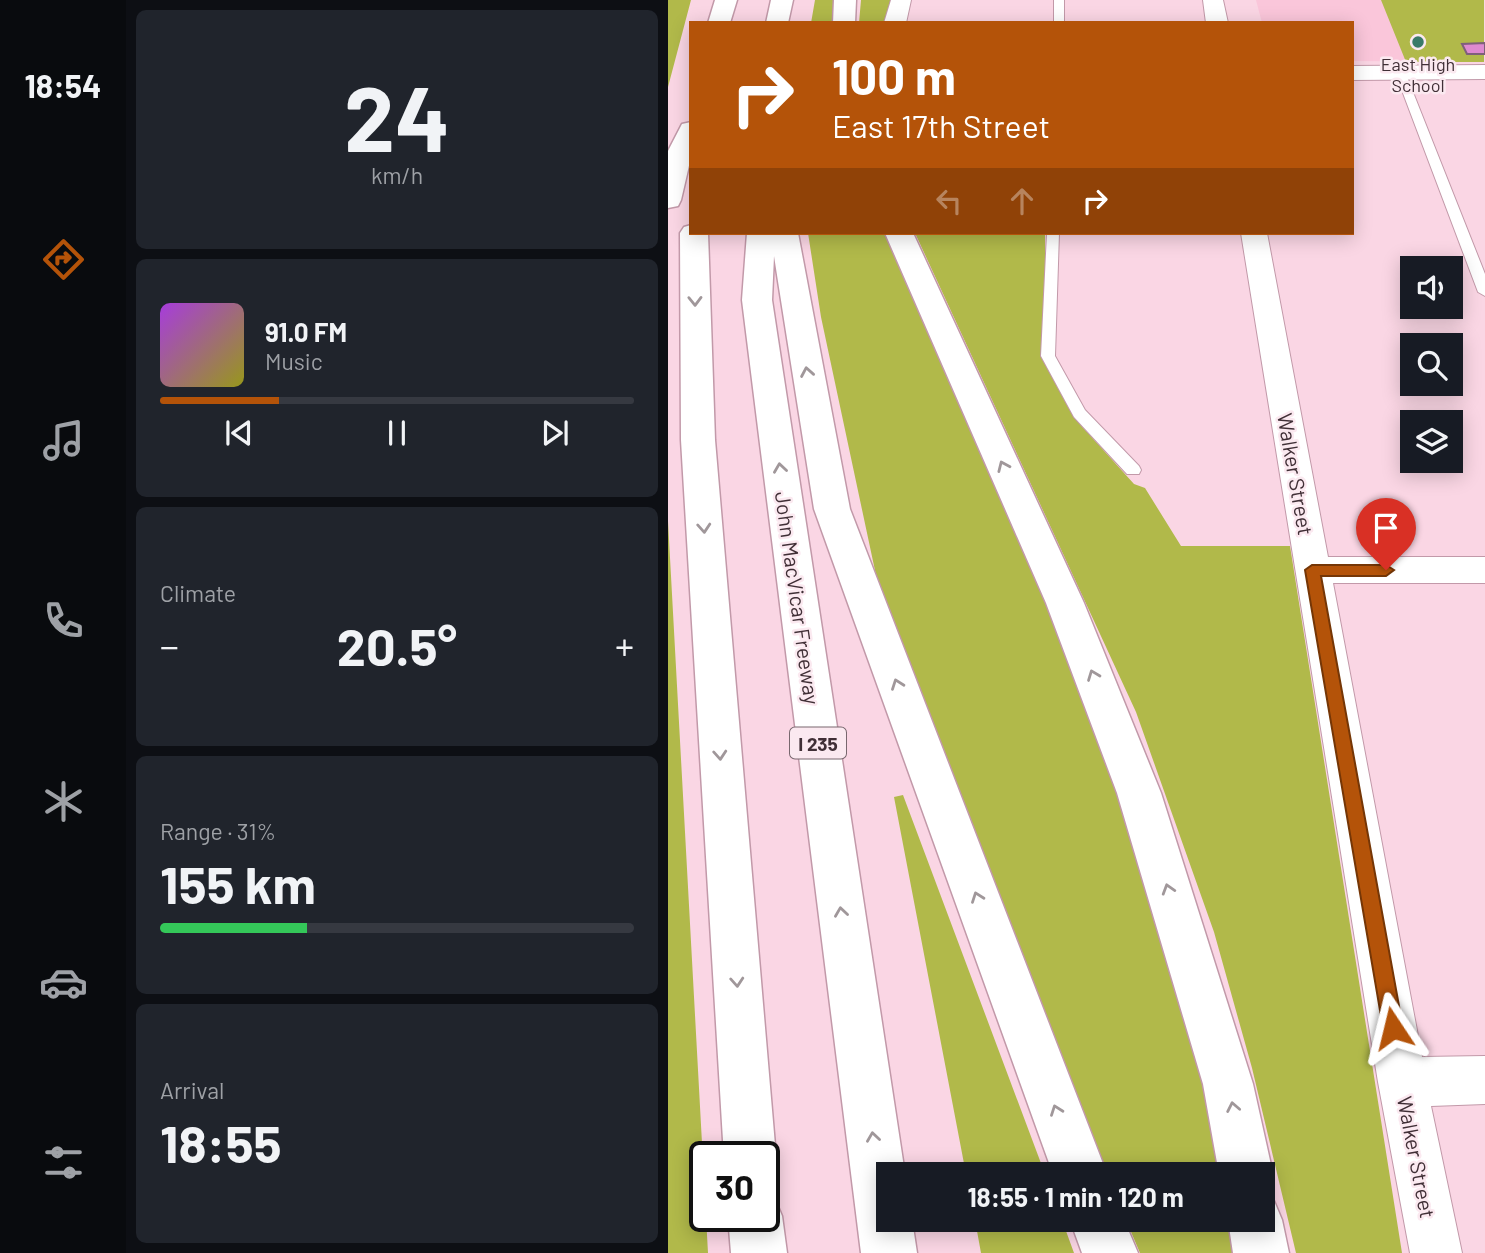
<!DOCTYPE html>
<html lang="en">
<head>
<meta charset="utf-8">
<style>
  body { margin:0; font-family:Barlow,sans-serif; background:#20242c; color:#f1f3f6; height:100vh; display:flex; flex-direction:column; font-size:26px; white-space:nowrap }
  * { box-sizing:border-box; margin:0 }
  p { font-size:23px; color:#9ea1a6 }
  .icon { flex:none; width:38px; height:38px; fill:none; stroke:currentColor; stroke-width:2; stroke-linecap:round; stroke-linejoin:round }
  .map { position:relative; flex:1; overflow:hidden }
  .panel { display:flex; flex-direction:column; gap:10px; padding:10px; background:#0d0f14; width:542px }
  .panel>* { flex:none }
  .guide { position:absolute; left:21px; top:21px; width:665px; height:214px; border-radius:0px; box-shadow:0 4px 18px #0003; background:#b45309; color:#fff; overflow:hidden }
  .tools { position:absolute; left:732px; top:256px; display:grid; gap:14px }
  .tools a { display:grid; place-items:center; width:63px; height:63px; border-radius:0px; background:#171b24; box-shadow:0 4px 18px #0003; font-size:35px }
  .speed { position:absolute; left:21px; top:1141px; display:flex; gap:14px; font-size:35px; font-weight:700; text-align:center }
  .speed>* { display:grid; place-content:center; width:91px; height:91px; border-radius:50%; background:#171b24; box-shadow:0 4px 18px #0003; line-height:1 }
  .speed .limit { border:4px solid #111; border-radius:10px; background:#fff; color:#111 }
  .pin { position:absolute; display:grid; place-items:center; width:60px; height:60px; color:#fff; margin:-72px -30px; border-radius:50% 50% 50% 0; rotate:-45deg; box-shadow:0 0 7px #0007 }
  .pin .icon { rotate:45deg }
  .me { position:absolute; width:77px; margin:-38px; rotate:350deg; stroke-linejoin:round; filter:drop-shadow(0 0 5px #0008) }
  .turn { display:flex; align-items:center; gap:24px; height:147px; padding:0 28px; font-size:32px }
  .turn .icon { width:91px; height:91px; stroke-width:2.5 }
  .turn b { display:block; font-size:49px; line-height:60px }
  .lanes { display:flex; align-items:center; height:66px; padding:0 28px; background:#0003; justify-content:center; gap:35px; direction:ltr }
  .lanes .off { opacity:.35 }
  .big { font-size:52px; font-weight:700; line-height:1.1 }
  .panel .tile { flex:1; display:flex; flex-direction:column; justify-content:center; gap:10px; min-width:0; padding:0 24px; border-radius:10px; background:#20242c }
  .panel .dial { align-items:center; gap:0 }
  .dial b { font-size:91px; line-height:1 }
  .song { display:flex; align-items:center; gap:21px }
  .cover { width:84px; height:84px; border-radius:10px; background:linear-gradient(135deg,hsl(280 70% 55%),hsl(60 70% 35%)) }
  .played { height:7px; border-radius:4px; background:linear-gradient(90deg,#b45309 25%,#363941 25%) }
  .keys { display:flex; justify-content:space-around; direction:ltr }
  .heat { display:flex; justify-content:space-between; align-items:center; font-size:38px; direction:ltr }
  .charge { height:10px; border-radius:5px; background:linear-gradient(90deg,#34c759 31%,#363941 0) }
  .trip { position:absolute; left:208px; top:1162px; width:399px; height:70px; border-radius:0px; background:#171b24; box-shadow:0 4px 18px #0003; font-weight:700; line-height:70px; text-align:center }
  main { display:flex; flex:1; min-height:0 }
  .dock { display:flex; flex-direction:column; width:126px; justify-content:space-around; align-items:center; background:#090b0e; color:#9ea1a6 }
  .dock .icon { width:49px; height:49px }
  .dock .current { color:#b45309 }
  .dock b { font-size:32px; color:#f1f3f6 }
  .map>svg:first-child { display:block }
  .built { fill:#fac6da }
  .green { fill:#b1b94a }
  .building { fill:#de8ad0; stroke:#7f607a; stroke-width:2 }
  .lines { fill:none; stroke-linecap:round; stroke-linejoin:round }
  .lane-casing { stroke:#c299a9; stroke-width:2 }
  .street-casing { stroke:#c299a9; stroke-width:2 }
  .highway-casing { stroke:#c299a9; stroke-width:3 }
  .lane { fill:#fff; fill-rule:evenodd }
  .street { fill:#fff; fill-rule:evenodd }
  .highway { fill:#fff; fill-rule:evenodd }
  .oneway { stroke:#a0979a }
  .route { fill:#b45309; stroke:#753606; stroke-width:2 }
  .poi-dot { fill:#3a7a68; stroke:#fbe9f0; stroke-width:2.5 }
  .labels { text-anchor:middle; dominant-baseline:central; stroke-width:5; stroke-linejoin:round; paint-order:stroke }
  .far-poi-label { font-size:18px; fill:#402f36; stroke:#fbe9f0 }
  .shield { fill:#fbe9f0; stroke:#78676e; stroke-width:2 }
  .shield-label { font-size:19px; font-weight:bold; fill:#402f36 }
  .street-label { font-size:21px; fill:#402f36; stroke:#fbe9f0 }
</style>
</head>
<body>
<main>
<nav class="dock">
<b>18:54</b>
<svg class="icon current" aria-label="directions" viewBox="0 0 24 24"><path d="M12 3l9 9-9 9-9-9zM9 14v-3h6M13 9l2 2-2 2"/></svg>
<svg class="icon" aria-label="music" viewBox="0 0 24 24"><path d="M9 18V5l10-2v13"/><circle cx="6" cy="18" r="3"/><circle cx="16" cy="16" r="3"/></svg>
<svg class="icon" aria-label="phone" viewBox="0 0 24 24"><path d="M5 4h4l2 5-3 2q2 4 5 5l2-3 5 2v4C11 20 4 13 5 4z"/></svg>
<svg class="icon" aria-label="climate" viewBox="0 0 24 24"><path d="M12 3v18M4 7l16 10M4 17L20 7"/></svg>
<svg class="icon" aria-label="car" viewBox="0 0 24 24"><path d="M5 17H2v-5l4-1 3-4h7l3 4 3 1v5h-3M9 17h6M6 11h13"/><circle cx="7" cy="17" r="2"/><circle cx="17" cy="17" r="2"/></svg>
<svg class="icon" aria-label="filters" viewBox="0 0 24 24"><path d="M4 7h16M4 17h16"/><circle cx="9" cy="7" r="2"/><circle cx="15" cy="17" r="2"/></svg>
</nav>
<section class="panel">
<div class="tile dial"><b>24</b><p>km/h</p></div>
<div class="tile">
<div class="song"><i class="cover"></i><div><b>91.0 FM</b><p>Music</p></div></div>
<div class="played"></div>
<div class="keys"><svg class="icon" aria-label="previous" viewBox="0 0 24 24"><path d="M18 5L8 12l10 7zM5 5v14"/></svg><svg class="icon" aria-label="pause" viewBox="0 0 24 24"><path d="M8 5v14M16 5v14"/></svg><svg class="icon" aria-label="next" viewBox="0 0 24 24"><path d="M6 5l10 7-10 7zM19 5v14"/></svg></div>
</div>
<div class="tile"><p>Climate</p>
<div class="heat"><a>−</a><b class="big">20.5°</b><a>+</a></div>
</div>
<div class="tile"><p>Range · 31%</p><b class="big">155 km</b><div class="charge"></div></div>
<div class="tile"><p>Arrival</p><b class="big">18:55</b></div>
</section>
<div class="map">
<svg width="817" height="1253" viewBox="0 0 817 1253">
  <rect width="100%" height="100%" fill="#fad6e4"/>
  <path class="built" d="M588,0H816V62L684,61V23H594Z"/>
  <path class="green" d="M0,0H23L0,87Z
    M147,0H170L167,23H143Z
    M193,0H224L219,23H191Z
    M713,0H816V62H738Z
    M140,233H217L403,655L454,792L524,1036L554,1174H439L343,943L212,594L153,317Z
    M247,233H377V358L410,422L466,484L477,488L513,546H622L734,1253H628L584,1068L546,932L468,712Z
    M0,521L40,1253H0Z
    M235,795L377,1174H298L226,797Z
    M307,1220H394L406,1253H313Z
    M458,1220H564L571,1253H472Z"/>
  <path class="building" d="M817,43V54H799L794,44Z"/>
  <g class="lines">
    <defs>
      <path id="lane" d="M386,0H396V23H386Z
        M728,70L737,72L817,274V296L810,292L727,72Z
        M379,233H391L387,356L417,410L471,466L473,470L471,474H459L406,417L373,356Z"/>
      <path id="street" d="M223,0H243L238,23H216Z
        M535,0H555L560,23H538Z
        M817,65V79L684,80V66Z
        M573,233H599L660,557H817V583H665L754,1057L817,1056V1104L763,1106L794,1253H742L710,1082Z"/>
      <path id="highway" d="M47,0H69L62,23H40Z
        M103,0H125L120,23H98Z
        M166,0H188L187,23H165Z
        M23,122V157L13,200L10,206L0,208V151L14,124Z
        M23,225V233H40L47,440L108,1157L101,1176L96,1178V1157H56L13,440L12,233L16,227Z
        M79,233H130L182,509L439,1174H385L146,509L106,256L104,300L237,1174H220V1220H244L249,1253H193L74,300Z
        M217,233H245L416,603L493,793L585,1084L605,1174L595,1194V1174H551L535,1084L449,793L378,603Z
        M96,1193L106,1197L114,1216L119,1253H63L60,1216H96Z
        M595,1196L606,1201L614,1220L621,1253H565L560,1220H595Z
        M402,1220H456L470,1253H414Z"/>
    </defs>
    <use href="#lane" class="lane-casing"/>
    <use href="#street" class="street-casing"/>
    <use href="#highway" class="highway-casing"/>
    <use href="#lane" class="lane"/>
    <use href="#street" class="street"/>
    <use href="#highway" class="highway"/>
  </g>
  <defs><path id="oneway-chevron" d="M-2-3.5L2.5 0L-2 3.5" fill="none" stroke-width="1.6" stroke-linecap="round" stroke-linejoin="round" transform="scale(1.75)"/></defs>
  <g class="oneway">
    <use href="#oneway-chevron" transform="translate(27 301) rotate(89)"/>
    <use href="#oneway-chevron" transform="translate(139 372) rotate(-100)"/>
    <use href="#oneway-chevron" transform="translate(335 466) rotate(-114)"/>
    <use href="#oneway-chevron" transform="translate(112 468) rotate(-98)"/>
    <use href="#oneway-chevron" transform="translate(36 528) rotate(86)"/>
    <use href="#oneway-chevron" transform="translate(425 675) rotate(-111)"/>
    <use href="#oneway-chevron" transform="translate(229 684) rotate(-110)"/>
    <use href="#oneway-chevron" transform="translate(52 755) rotate(86)"/>
    <use href="#oneway-chevron" transform="translate(500 889) rotate(-107)"/>
    <use href="#oneway-chevron" transform="translate(309 897) rotate(-110)"/>
    <use href="#oneway-chevron" transform="translate(173 912) rotate(-98)"/>
    <use href="#oneway-chevron" transform="translate(69 982) rotate(86)"/>
    <use href="#oneway-chevron" transform="translate(565 1107) rotate(-101)"/>
    <use href="#oneway-chevron" transform="translate(388 1110) rotate(-110)"/>
    <use href="#oneway-chevron" transform="translate(205 1137) rotate(-98)"/>
  </g>
  <path class="route" d="M644,565H718L726,570L718,576H653L735,1028L732,1035L725,1038L718,1035L715,1028L637,570Z"/>
  <circle class="poi-dot" cx="750" cy="42" r="7"/>
  <g class="labels">
    <g class="far-poi-label">
      <text x="750" y="64">East High<tspan x="750" dy="21">School</tspan></text>
    </g>
    <rect class="shield" x="122" y="727.5" width="56" height="31" rx="5"/>
    <g class="shield-label">
      <text x="150" y="743">I 235</text>
    </g>
    <g class="street-label">
      <text transform="translate(628 474) rotate(80)">Walker Street</text>
      <text transform="translate(130 598) rotate(82)">John MacVicar Freeway</text>
      <text transform="translate(749 1157) rotate(79)">Walker Street</text>
    </g>
  </g>
</svg>
<div class="tools">
<a><svg class="icon" aria-label="sound" viewBox="0 0 24 24"><path d="M4 9h4l5-4v14l-5-4H4zM17 9q2 3 0 6"/></svg></a>
<a><svg class="icon" aria-label="search" viewBox="0 0 24 24"><circle cx="10" cy="10" r="6"/><path d="M15 15l6 6"/></svg></a>
<a><svg class="icon" aria-label="layers" viewBox="0 0 24 24"><path d="M12 4l9 5-9 5-9-5zM3 14l9 5 9-5"/></svg></a>
</div>
<div class="speed"><div class="limit">30</div></div>
<div class="pin" style="left:718px;top:570px;background:#d93025"><svg class="icon" aria-label="arrive" viewBox="0 0 24 24"><path d="M6 21V4h12l-3 4 3 4H6"/></svg></div>
<svg class="me" style="left:725px;top:1028px" viewBox="-20 -20 40 40"><path d="M0-17L14 15 0 8-14 15z" fill="#b45309" stroke="#fff" stroke-width="4"/></svg>
<div class="trip">18:55 · 1 min · 120 m</div>
<div class="guide">
<div class="turn"><svg class="icon" aria-label="right" viewBox="0 0 24 24"><path d="M7 20v-9h11M14 6l5 5-5 5"/></svg><div><b>100 m</b>East 17th Street</div></div>
<div class="lanes"><svg class="icon off" aria-label="left" viewBox="0 0 24 24"><path d="M17 20v-9H6M10 6l-5 5 5 5"/></svg><svg class="icon off" aria-label="ahead" viewBox="0 0 24 24"><path d="M12 20V5M6 11l6-6 6 6"/></svg><svg class="icon" aria-label="right" viewBox="0 0 24 24"><path d="M7 20v-9h11M14 6l5 5-5 5"/></svg></div>
</div>
</div>
</main>
</body>
</html>
